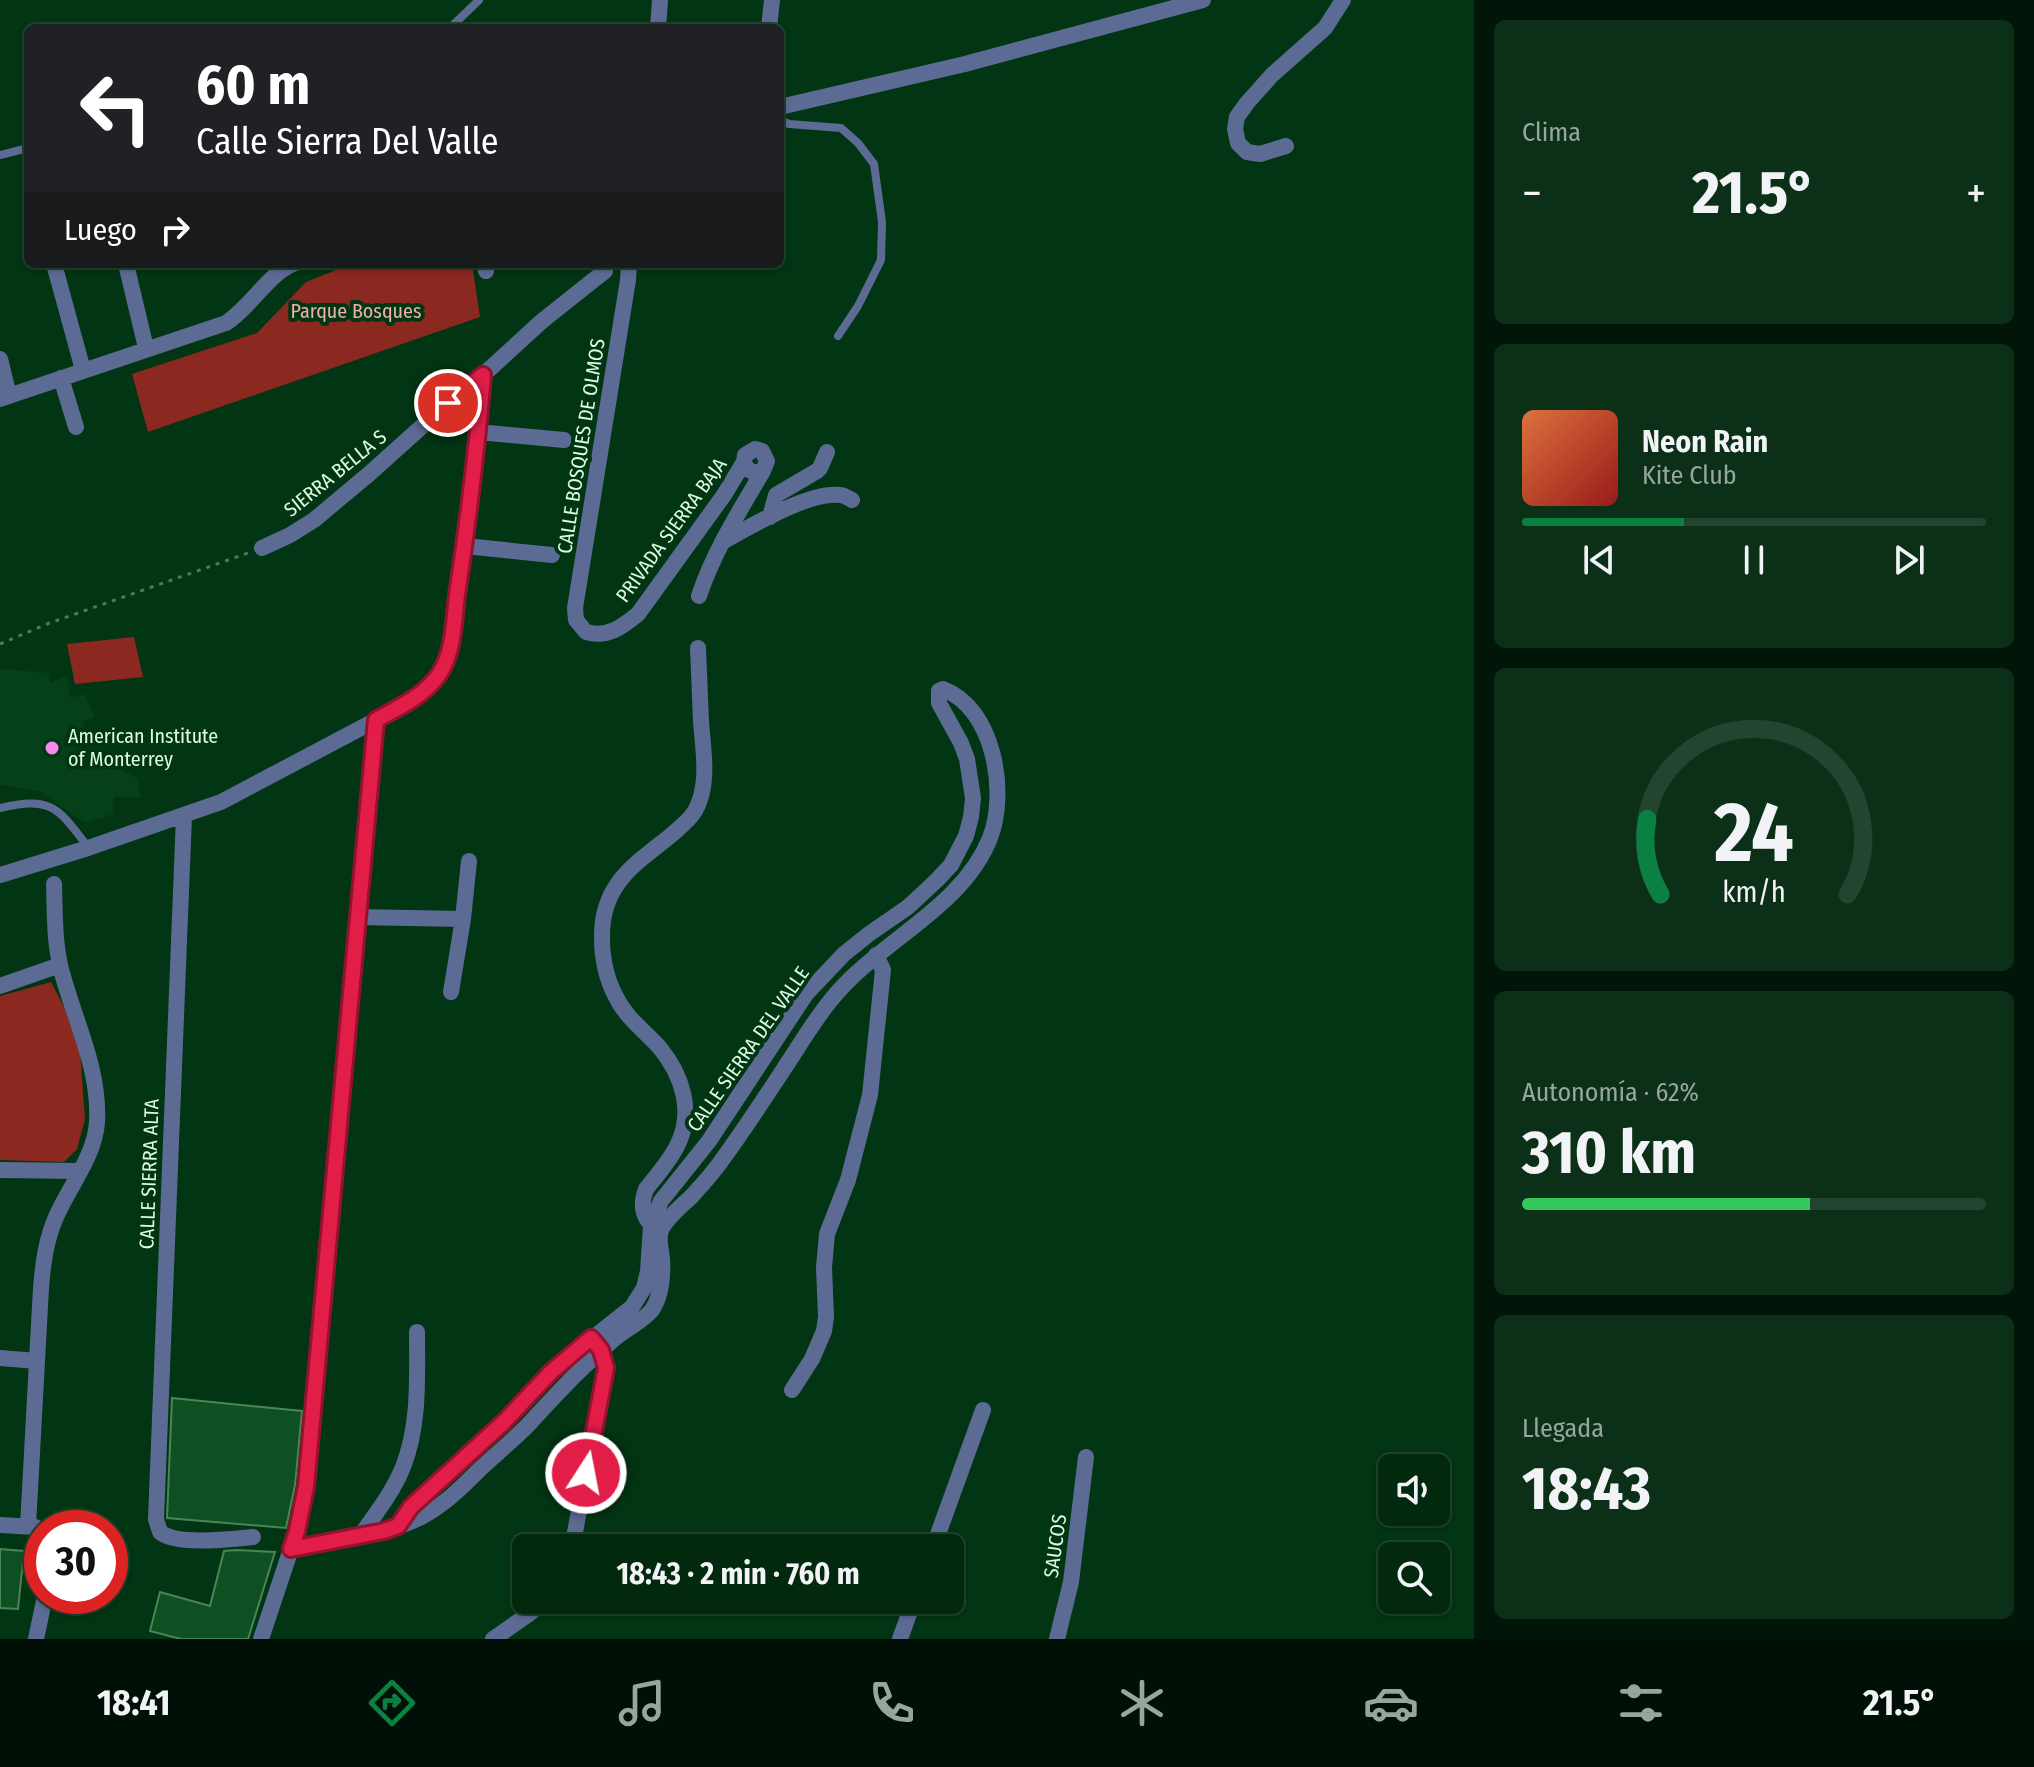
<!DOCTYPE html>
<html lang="es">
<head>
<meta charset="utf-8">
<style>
  body { margin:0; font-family:"Fira Sans Condensed",sans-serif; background:#0c3017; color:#f1f3f6; height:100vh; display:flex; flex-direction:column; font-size:30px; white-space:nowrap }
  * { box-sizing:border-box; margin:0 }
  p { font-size:26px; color:#96a69e }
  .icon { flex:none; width:44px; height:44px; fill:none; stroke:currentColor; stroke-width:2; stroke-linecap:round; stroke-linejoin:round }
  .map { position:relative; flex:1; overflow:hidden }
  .drawer { display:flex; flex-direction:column; gap:20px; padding:20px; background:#011608; width:560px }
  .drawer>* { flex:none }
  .top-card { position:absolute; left:24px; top:24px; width:760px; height:244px; border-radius:12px; box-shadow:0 2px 6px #0004,0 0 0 2px #23442e; background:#202124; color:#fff; overflow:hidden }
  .fabs { position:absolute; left:1378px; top:1454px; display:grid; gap:16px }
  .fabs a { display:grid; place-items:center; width:72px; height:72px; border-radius:12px; background:#02280e; box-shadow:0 2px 6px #0004,0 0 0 2px #23442e; font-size:40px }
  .speed { position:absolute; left:24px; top:1510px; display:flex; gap:16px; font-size:40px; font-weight:700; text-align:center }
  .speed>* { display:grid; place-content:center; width:104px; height:104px; border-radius:50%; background:#02280e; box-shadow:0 2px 6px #0004,0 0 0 2px #23442e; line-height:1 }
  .speed .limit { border:12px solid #d22; background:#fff; color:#111 }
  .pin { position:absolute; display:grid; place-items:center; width:68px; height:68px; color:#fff; margin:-34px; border:4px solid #fff; border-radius:50%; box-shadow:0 2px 8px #0007 }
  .me { position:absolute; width:88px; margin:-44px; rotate:11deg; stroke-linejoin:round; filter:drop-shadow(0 0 6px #0008) }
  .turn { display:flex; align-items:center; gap:28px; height:168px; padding:0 40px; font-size:36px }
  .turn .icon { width:104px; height:104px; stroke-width:2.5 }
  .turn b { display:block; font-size:56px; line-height:68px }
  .then { display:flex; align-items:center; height:76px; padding:0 40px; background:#0003; gap:16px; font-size:30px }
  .big { font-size:60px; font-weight:700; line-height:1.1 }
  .drawer .tile { flex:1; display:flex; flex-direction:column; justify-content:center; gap:12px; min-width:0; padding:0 28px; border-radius:12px; background:#0c3017 }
  .drawer .dial { align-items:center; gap:0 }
  .dial svg { height:208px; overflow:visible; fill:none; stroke:#23442e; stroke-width:7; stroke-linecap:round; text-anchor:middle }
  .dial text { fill:#f1f3f6; stroke:none }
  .song { display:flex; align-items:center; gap:24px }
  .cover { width:96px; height:96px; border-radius:12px; background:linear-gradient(135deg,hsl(20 70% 55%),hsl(0 70% 35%)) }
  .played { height:8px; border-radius:4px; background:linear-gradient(90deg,#0b8043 35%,#23442e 35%) }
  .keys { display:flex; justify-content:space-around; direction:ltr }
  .heat { display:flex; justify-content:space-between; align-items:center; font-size:44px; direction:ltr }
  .charge { height:12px; border-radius:6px; background:linear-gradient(90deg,#34c759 62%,#23442e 0) }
  .trip { position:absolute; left:512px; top:1534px; width:452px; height:80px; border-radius:12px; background:#02280e; box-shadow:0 2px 6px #0004,0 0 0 2px #23442e; font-weight:700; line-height:80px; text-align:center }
  .tab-bar { display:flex; height:128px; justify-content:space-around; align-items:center; background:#011006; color:#96a69e }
  .tab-bar .icon { width:56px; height:56px }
  .tab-bar .active { color:#0b8043 }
  .tab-bar b { font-size:36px; color:#f1f3f6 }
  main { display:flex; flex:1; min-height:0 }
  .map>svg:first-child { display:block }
  .built { fill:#064019 }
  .green { fill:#8b2820 }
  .building { fill:#0e5022; stroke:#498656; stroke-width:2 }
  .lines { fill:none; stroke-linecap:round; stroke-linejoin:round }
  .path { stroke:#4d795a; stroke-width:3; stroke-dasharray:4 6; stroke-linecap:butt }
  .service { stroke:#5c6b94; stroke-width:8 }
  .minor { stroke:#5c6b94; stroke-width:16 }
  .route-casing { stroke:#92132f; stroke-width:20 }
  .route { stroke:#e11d48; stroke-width:14 }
  .poi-dot { fill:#f589ef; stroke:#023513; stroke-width:3 }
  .labels { text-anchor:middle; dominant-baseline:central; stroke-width:8; stroke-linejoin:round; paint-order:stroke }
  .park-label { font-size:20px; fill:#edb0a7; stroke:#023513 }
  .street-label { font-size:20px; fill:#ddfce1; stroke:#023513 }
  .poi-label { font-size:20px; fill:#ddfce1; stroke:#023513; text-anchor:start }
</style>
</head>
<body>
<main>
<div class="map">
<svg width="1474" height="1639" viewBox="0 0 1474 1639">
  <rect width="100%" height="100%" fill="#023513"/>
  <path class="built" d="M0,669L49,673L50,683L67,676L71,698L85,694L95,717L83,722L84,732L103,735V762L138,778L140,798L114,797L113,814L85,823L39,791L0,785Z"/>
  <path class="green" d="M351,264H472L480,317L148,432L132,374L257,333L306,282Z
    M134,637L143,677L75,684L67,644Z
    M51,982L64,1007L80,1050L85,1119L77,1149L64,1162L0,1160V996Z"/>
  <path class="building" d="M172,1398L302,1411L295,1485L286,1528L167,1518Z
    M0,1549L24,1551L18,1609L0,1608Z
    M236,1550L275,1552L248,1639H181L150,1631L160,1592L210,1606L224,1551Z"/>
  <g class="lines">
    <path class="path" d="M0,644L47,624L248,553"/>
    <path class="service" d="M450,28L479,0
      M780,120L789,124L841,128L858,143L874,164L882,222L881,260L858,306L838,336
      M0,155L28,148
      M0,808C52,796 58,808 88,847"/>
    <path class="minor" d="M658,28L660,0
      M769,28L772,0
      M780,107L965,64L1203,0
      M1286,146L1260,154L1247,152L1238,143L1235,129L1237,117L1247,103L1272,75L1325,28L1343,0
      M54,264L83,370
      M126,264L146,348
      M485,264L486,271
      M629,264L628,280L575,608L576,620L586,632C608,638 622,627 638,614L724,495L744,462L745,455L755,449L762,451L767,461L763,471C754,474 746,471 744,462
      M0,359L9,396
      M61,378L76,427
      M0,399L226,323C252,306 267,275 293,264
      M478,432L564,440
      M770,517L776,495L817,471L820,468L827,452
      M722,542C750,527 809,491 840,495C844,495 848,498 852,500
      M465,546L552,555
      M262,548L290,535L314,520L369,474L448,403L483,375L542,321L605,271
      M699,596C714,551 739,512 763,471
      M184,816L156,1519L160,1532C177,1546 231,1539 253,1537
      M0,875L88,848L221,802L412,701L427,688L440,672L449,651L465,546L483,375
      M357,917L463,919
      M0,986L60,965
      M451,992L463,919L469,861
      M0,1170L79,1171
      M655,1229C642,1217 640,1205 646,1189C657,1175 670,1161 678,1144C694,1111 682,1075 660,1048C645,1031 626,1018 616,997C607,980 602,958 602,938C601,886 632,866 669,837C678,829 689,821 695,811C710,785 703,750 701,721C700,697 699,672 698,648
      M0,1358L37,1361
      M792,1390L812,1359L824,1331L826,1317L824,1267L827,1234L848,1180L870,1095L883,970L876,955
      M0,1525L35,1527L42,1531
      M28,1526L41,1288C43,1263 46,1240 56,1217C69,1187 95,1156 97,1122C100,1068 74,1020 61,969C54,941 55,912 54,884
      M361,1535C376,1513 393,1492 403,1467C420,1424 417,1376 417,1332
      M572,1548L606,1368L601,1350L596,1343
      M933,1548L983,1410
      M291,1549L384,1531C397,1527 411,1523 423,1516C444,1505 462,1487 479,1470C495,1455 512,1441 528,1425C548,1403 569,1380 591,1360C600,1352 609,1343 618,1336C629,1327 643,1321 652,1310C662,1295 663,1275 662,1258C661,1248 657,1237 662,1228C669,1216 681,1206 691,1197C702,1185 713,1173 722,1160C747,1126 770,1090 793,1055C805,1036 817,1017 831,1000C878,941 962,909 990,838C1008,792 994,708 943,689L939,691V703L961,743L967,759L973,798L971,817L966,836L951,865L937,880L908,907L869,934L844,954L806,994L709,1141L661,1201L651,1226L648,1271L644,1288L632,1307L565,1360L504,1422L411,1507L398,1526
      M36,1639L45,1596
      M261,1639L297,1531L306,1487L376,720
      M493,1639L529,1614L545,1600
      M900,1639L914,1600
      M1057,1639L1071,1582L1086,1457"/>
  </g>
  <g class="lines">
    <defs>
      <path id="route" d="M448,403L483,375C477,448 468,522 457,595C454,620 454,651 440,673C425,696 399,707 376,720L306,1487L297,1531L291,1549L384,1531L398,1526L411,1507L504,1422L551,1372L591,1338L601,1350L606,1368L586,1473"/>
    </defs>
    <use href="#route" class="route-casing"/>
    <use href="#route" class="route"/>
  </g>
  <circle class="poi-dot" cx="52" cy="748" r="8"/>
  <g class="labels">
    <g class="park-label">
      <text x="356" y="311">Parque Bosques</text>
    </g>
    <g class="street-label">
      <text transform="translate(581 446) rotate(-81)">CALLE BOSQUES DE OLMOS</text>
      <text transform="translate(335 473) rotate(-39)">SIERRA BELLA S</text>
      <text transform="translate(671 530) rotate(-54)">PRIVADA SIERRA BAJA</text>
      <text transform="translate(748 1049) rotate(-55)">CALLE SIERRA DEL VALLE</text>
      <text transform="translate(149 1174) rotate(-88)">CALLE SIERRA ALTA</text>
      <text transform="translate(1055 1546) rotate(-82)">SAUCOS</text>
    </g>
    <g class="poi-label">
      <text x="68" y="736">American Institute<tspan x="68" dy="23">of Monterrey</tspan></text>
    </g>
  </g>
</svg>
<div class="fabs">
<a><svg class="icon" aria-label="sound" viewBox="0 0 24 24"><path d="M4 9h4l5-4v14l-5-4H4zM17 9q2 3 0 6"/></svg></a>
<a><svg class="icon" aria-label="search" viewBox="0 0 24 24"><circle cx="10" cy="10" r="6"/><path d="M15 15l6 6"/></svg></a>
</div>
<div class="speed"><div class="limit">30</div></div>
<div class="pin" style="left:448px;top:403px;background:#d93025"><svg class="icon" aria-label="arrive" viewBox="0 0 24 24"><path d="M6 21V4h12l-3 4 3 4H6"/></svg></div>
<svg class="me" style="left:586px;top:1473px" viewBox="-20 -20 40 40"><circle r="17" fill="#e11d48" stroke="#fff" stroke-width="3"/><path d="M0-11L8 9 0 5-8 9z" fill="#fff"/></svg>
<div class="trip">18:43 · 2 min · 760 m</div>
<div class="top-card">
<div class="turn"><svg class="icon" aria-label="left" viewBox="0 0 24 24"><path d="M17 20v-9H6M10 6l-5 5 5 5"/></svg><div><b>60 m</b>Calle Sierra Del Valle</div></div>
<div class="then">Luego<svg class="icon" aria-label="right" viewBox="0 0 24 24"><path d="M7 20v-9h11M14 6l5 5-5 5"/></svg></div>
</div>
</div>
<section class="drawer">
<div class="tile"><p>Clima</p>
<div class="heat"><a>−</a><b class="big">21.5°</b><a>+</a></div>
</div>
<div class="tile">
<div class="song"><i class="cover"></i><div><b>Neon Rain</b><p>Kite Club</p></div></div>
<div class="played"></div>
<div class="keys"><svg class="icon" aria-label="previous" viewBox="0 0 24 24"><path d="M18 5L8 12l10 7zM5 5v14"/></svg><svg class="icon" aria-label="pause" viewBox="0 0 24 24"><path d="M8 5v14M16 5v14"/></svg><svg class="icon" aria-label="next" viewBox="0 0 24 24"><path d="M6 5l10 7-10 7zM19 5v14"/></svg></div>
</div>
<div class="tile dial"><svg viewBox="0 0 100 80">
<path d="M14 69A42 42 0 1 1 86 69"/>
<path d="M14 69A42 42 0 0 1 9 40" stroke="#0b8043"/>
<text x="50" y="56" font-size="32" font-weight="700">24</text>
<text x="50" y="72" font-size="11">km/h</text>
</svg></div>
<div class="tile"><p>Autonomía · 62%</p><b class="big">310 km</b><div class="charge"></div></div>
<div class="tile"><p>Llegada</p><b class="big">18:43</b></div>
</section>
</main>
<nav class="tab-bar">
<b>18:41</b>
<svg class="icon active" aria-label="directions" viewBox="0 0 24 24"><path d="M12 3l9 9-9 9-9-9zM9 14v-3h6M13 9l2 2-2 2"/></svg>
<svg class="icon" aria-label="music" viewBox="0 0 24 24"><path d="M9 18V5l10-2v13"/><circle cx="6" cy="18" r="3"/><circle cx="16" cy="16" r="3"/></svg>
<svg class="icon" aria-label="phone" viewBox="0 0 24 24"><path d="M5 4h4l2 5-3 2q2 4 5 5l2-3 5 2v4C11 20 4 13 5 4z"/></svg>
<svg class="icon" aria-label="climate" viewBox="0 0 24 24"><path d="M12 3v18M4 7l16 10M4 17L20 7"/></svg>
<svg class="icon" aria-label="car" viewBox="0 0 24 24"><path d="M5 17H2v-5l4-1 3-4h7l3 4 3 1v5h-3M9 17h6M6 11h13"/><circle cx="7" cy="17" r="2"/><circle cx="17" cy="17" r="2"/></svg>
<svg class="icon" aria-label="filters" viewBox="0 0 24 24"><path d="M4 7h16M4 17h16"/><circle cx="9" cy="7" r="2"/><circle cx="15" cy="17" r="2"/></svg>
<b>21.5°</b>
</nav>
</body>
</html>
